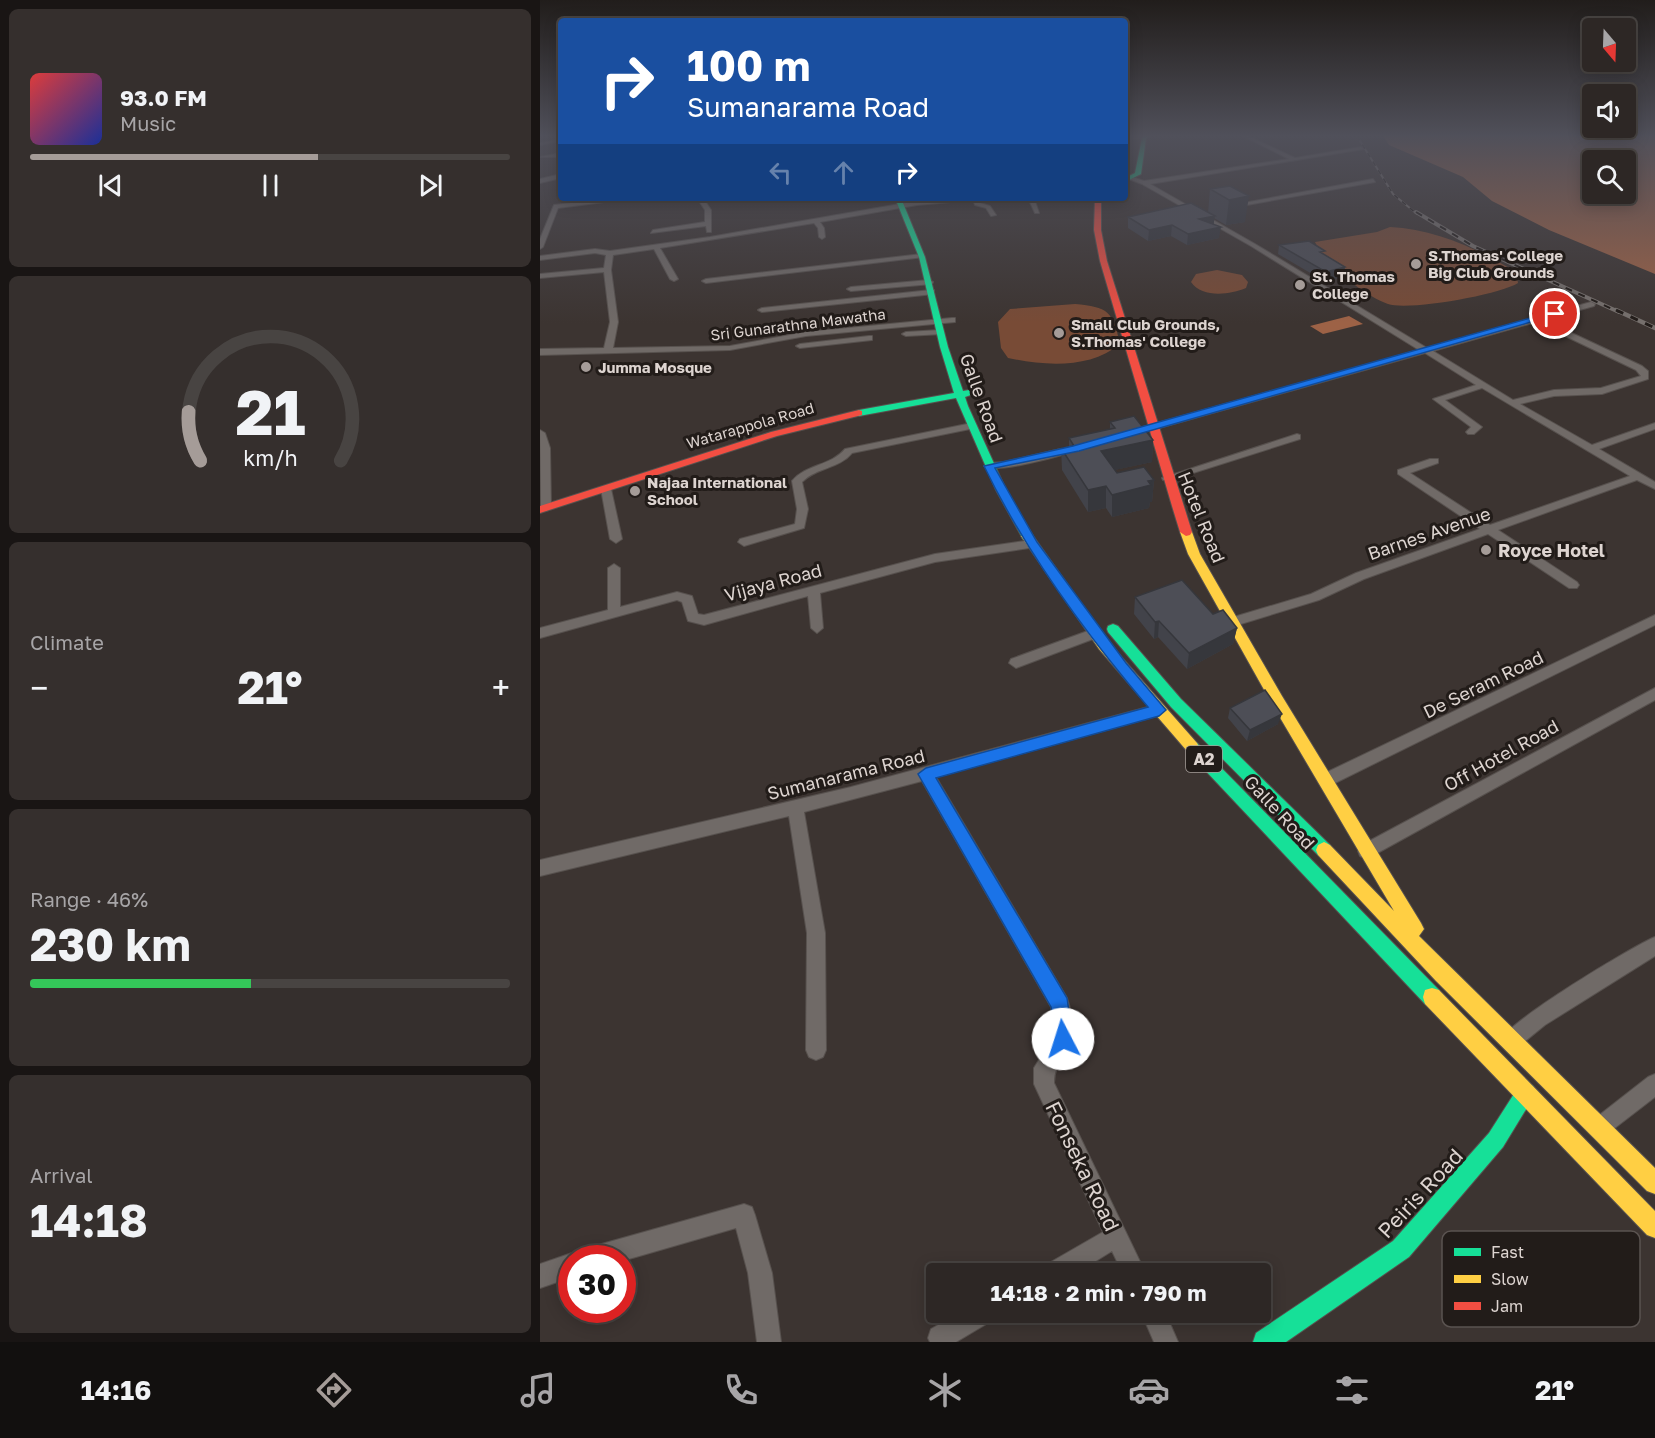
<!DOCTYPE html>
<html lang="en">
<head>
<meta charset="utf-8">
<style>
  body { margin:0; font-family:"Golos Text",sans-serif; background:#352f2d; color:#f1f3f6; height:100vh; display:flex; flex-direction:column; font-size:22px; white-space:nowrap }
  * { box-sizing:border-box; margin:0 }
  p { font-size:20px; color:#a7a5a7 }
  .icon { flex:none; width:33px; height:33px; fill:none; stroke:currentColor; stroke-width:2; stroke-linecap:round; stroke-linejoin:round }
  .map { position:relative; flex:1; overflow:hidden }
  .sheet { display:flex; flex-direction:column; gap:9px; padding:9px; background:#191514; width:540px }
  .sheet>* { flex:none }
  .top-card { position:absolute; left:18px; top:18px; width:570px; height:183px; border-radius:6px; box-shadow:0 3px 15px #0003,0 0 0 2px #484442; background:#1a4fa0; color:#fff; overflow:hidden }
  .needle { width:39px; rotate:161deg }
  .buttons { position:absolute; left:1042px; top:18px; display:grid; gap:12px }
  .buttons a { display:grid; place-items:center; width:54px; height:54px; border-radius:6px; background:#2d2725; box-shadow:0 3px 15px #0003,0 0 0 2px #484442; font-size:30px }
  .speed { position:absolute; left:18px; top:1245px; display:flex; gap:12px; font-size:30px; font-weight:700; text-align:center }
  .speed>* { display:grid; place-content:center; width:78px; height:78px; border-radius:50%; background:#2d2725; box-shadow:0 3px 15px #0003,0 0 0 2px #484442; line-height:1 }
  .speed .limit { border:9px solid #d22; background:#fff; color:#111 }
  .pin { position:absolute; display:grid; place-items:center; width:51px; height:51px; color:#fff; margin:-26px; border:3px solid #fff; border-radius:50%; box-shadow:0 2px 6px #0007 }
  .me { position:absolute; width:66px; margin:-33px; rotate:355deg; stroke-linejoin:round; filter:drop-shadow(0 0 4px #0008) }
  .turn { display:flex; align-items:center; gap:21px; height:126px; padding:0 30px; font-size:27px }
  .turn .icon { width:78px; height:78px; stroke-width:2.5 }
  .turn b { display:block; font-size:42px; line-height:51px }
  .lanes { display:flex; align-items:center; height:57px; padding:0 30px; background:#0003; justify-content:center; gap:30px; direction:ltr }
  .lanes .off { opacity:.35 }
  .big { font-size:45px; font-weight:700; line-height:1.1 }
  .sheet .card { flex:1; display:flex; flex-direction:column; justify-content:center; gap:9px; min-width:0; padding:0 21px; border-radius:9px; background:#352f2d }
  .sheet .dial { align-items:center; gap:0 }
  .dial svg { height:156px; overflow:visible; fill:none; stroke:#484442; stroke-width:7; stroke-linecap:round; text-anchor:middle }
  .dial text { fill:#f1f3f6; stroke:none }
  .song { display:flex; align-items:center; gap:18px }
  .cover { width:72px; height:72px; border-radius:9px; background:linear-gradient(135deg,hsl(0 70% 55%),hsl(230 70% 35%)) }
  .played { height:6px; border-radius:3px; background:linear-gradient(90deg,#a59c98 60%,#484442 60%) }
  .keys { display:flex; justify-content:space-around; direction:ltr }
  .heat { display:flex; justify-content:space-between; align-items:center; font-size:33px; direction:ltr }
  .charge { height:9px; border-radius:4px; background:linear-gradient(90deg,#34c759 46%,#484442 0) }
  .trip { position:absolute; left:386px; top:1263px; width:345px; height:60px; border-radius:6px; background:#2d2725; box-shadow:0 3px 15px #0003,0 0 0 2px #484442; font-weight:700; line-height:60px; text-align:center }
  .tabs { display:flex; height:96px; justify-content:space-around; align-items:center; background:#12100f; color:#a7a5a7 }
  .tabs .icon { width:42px; height:42px }
  .tabs .on { color:#a59c98 }
  .tabs b { font-size:27px; color:#f1f3f6 }
  main { display:flex; flex:1; min-height:0 }
  .map>svg:first-child { display:block }
  .green { fill:#784b36 }
  .water { fill:#9d6246; fill-rule:evenodd }
  .lines { fill:none; stroke-linecap:round; stroke-linejoin:round }
  .street-casing { stroke:#57514e; stroke-width:2 }
  .fast-casing { stroke:#57514e; stroke-width:2 }
  .slow-casing { stroke:#57514e; stroke-width:2 }
  .jam-casing { stroke:#57514e; stroke-width:2 }
  .street { fill:#706a67; fill-rule:evenodd }
  .fast { fill:#16e098; fill-rule:evenodd }
  .slow { fill:#ffcf43; fill-rule:evenodd }
  .jam { fill:#f24e42; fill-rule:evenodd }
  .rail-far2-casing { stroke:#76706d; stroke-width:2 }
  .rail-far1-casing { stroke:#76706d; stroke-width:4 }
  .rail-casing { stroke:#76706d; stroke-width:4.5 }
  .rail-far2 { stroke:#221c19; stroke-width:1.5; stroke-dasharray:5; stroke-linecap:butt }
  .rail-far1 { stroke:#221c19; stroke-width:2; stroke-dasharray:7; stroke-linecap:butt }
  .rail { stroke:#221c19; stroke-width:3; stroke-dasharray:8; stroke-linecap:butt }
  .wall { fill:#42434a }
  .shaded-wall { fill:#36373c }
  .building { fill:#4d4e56; stroke:#36373c; stroke-width:1.5 }
  .route { fill:#1a73e8; stroke:#114b97; stroke-width:1.5 }
  .poi-dot { fill:#a59c98; stroke:#221c19; stroke-width:2 }
  .labels { text-anchor:middle; dominant-baseline:central; stroke-width:6; stroke-linejoin:round; paint-order:stroke }
  .far-poi-label { font-size:15px; font-weight:bold; fill:#ddd4d0; stroke:#221c19; text-anchor:start }
  .far-street-label { font-size:15px; fill:#ddd4d0; stroke:#221c19 }
  .shield { fill:#221c19; stroke:#a59d99; stroke-width:1.5 }
  .shield-label { font-size:16px; font-weight:bold; fill:#ddd4d0 }
  .street-label { font-size:18px; fill:#ddd4d0; stroke:#221c19 }
  .poi-label { font-size:18px; font-weight:bold; fill:#ddd4d0; stroke:#221c19; text-anchor:start }
  .near-street-label { font-size:21px; fill:#ddd4d0; stroke:#221c19 }
  .key { fill:#221c19; stroke:#5a5350; stroke-width:1.5 }
  .key-label { font-size:16px; fill:#ddd4d0 }
</style>
</head>
<body>
<main>
<section class="sheet">
<div class="card">
<div class="song"><i class="cover"></i><div><b>93.0 FM</b><p>Music</p></div></div>
<div class="played"></div>
<div class="keys"><svg class="icon" aria-label="previous" viewBox="0 0 24 24"><path d="M18 5L8 12l10 7zM5 5v14"/></svg><svg class="icon" aria-label="pause" viewBox="0 0 24 24"><path d="M8 5v14M16 5v14"/></svg><svg class="icon" aria-label="next" viewBox="0 0 24 24"><path d="M6 5l10 7-10 7zM19 5v14"/></svg></div>
</div>
<div class="card dial"><svg viewBox="0 0 100 80">
<path d="M14 69A42 42 0 1 1 86 69"/>
<path d="M14 69A42 42 0 0 1 8 44" stroke="#a59c98"/>
<text x="50" y="56" font-size="32" font-weight="700">21</text>
<text x="50" y="72" font-size="11">km/h</text>
</svg></div>
<div class="card"><p>Climate</p>
<div class="heat"><a>−</a><b class="big">21°</b><a>+</a></div>
</div>
<div class="card"><p>Range · 46%</p><b class="big">230 km</b><div class="charge"></div></div>
<div class="card"><p>Arrival</p><b class="big">14:18</b></div>
</section>
<div class="map">
<svg width="1115" height="1342" viewBox="0 0 1115 1342">
  <rect width="100%" height="100%" fill="#3c3431"/>
  <path class="green" d="M850,227C895,229 938,249 976,272L978,283C959,295 868,311 848,304C825,296 784,264 775,242L837,232Z
    M677,270L702,275L708,282L706,288C689,295 662,298 651,282L656,274Z
    M535,304C568,307 573,311 580,344C550,369 505,366 468,358L461,348L458,322L470,309Z"/>
  <path class="water" d="M843,136H1115V274L1009,230L952,201L923,177L849,145ZM1053,160H1086V194H1053Z
    M809,316L823,324L783,334L770,326Z"/>
  <g class="lines">
    <defs>
      <path id="street" d="M703,136H708L755,158L821,147L824,149L610,184L715,244L887,348L1051,302L1055,304L1054,306L1004,320L1102,366L1108,371V379L1062,394L1014,396L980,404L1052,445L1115,423V429L1059,449L1115,482V489L1097,480L958,530L1037,582L1039,585L1037,588H1029L948,534L824,579L779,600L691,627L687,625L685,622L687,619L771,594L816,573L940,529L858,474V470L890,459H898V463L870,473L950,525L1090,476L942,388L905,400L942,427L934,434H928L926,432L931,427L893,399L936,385L885,353L591,436H585V432L879,350L711,246L602,184L586,178L589,176L604,181L749,159ZM996,322L1096,370L1101,376L1061,388L1014,390L973,400L893,351Z
        M585,137H604L606,138L585,139Z
        M21,139V141L0,145V143Z
        M21,153V157H0Z
        M21,174V178L0,183V179Z
        M833,179L835,182L690,208L687,206Z
        M75,198H95L18,208L3,247L0,249V239L14,205Z
        M157,198H163L171,210V232H167L166,226L111,233L113,230L165,222V210Z
        M414,198H439L440,203L450,206L456,215L451,216L446,208L435,205L433,200L377,205L280,222L284,228L285,237L282,239L279,237L278,228L274,223L120,248L138,279L134,281L130,279L114,249L73,255L71,270L78,322L73,348L190,346L266,332L412,318H415V322L266,336L190,350L0,355V349L64,348L70,322L64,272L0,278V274L64,268L66,255L55,253L0,260V256L55,249L70,251L170,237L377,201Z
        M488,198H494L499,213H495Z
        M382,254L384,257L166,283L162,281L166,279Z
        M389,280L393,282L392,284L311,291L307,289L311,287Z
        M391,290H394V294L222,312L218,310L222,308Z
        M400,330L404,332L403,334L366,336L362,334L366,332Z
        M329,336H332V340L260,348L256,346L260,344Z
        M432,423L435,424V428L312,453C299,469 277,467 262,482L268,509L264,528L204,546L198,542L200,539L255,524L257,509L252,481C266,464 291,466 305,449Z
        M0,430L5,433L10,448L11,508L6,511L1,508Z
        M757,434L760,435V439L631,480H623L622,478Z
        M538,445L543,448L541,450C524,454 456,475 444,466L449,463L464,462Z
        M66,486L71,489L82,539L76,543L70,539L61,489Z
        M492,540L498,544L496,547L395,562L280,593L283,628L277,633L271,628L268,596L164,625L148,621L142,602L137,600L0,638V628L68,610V568L74,564L80,568V607L137,592L152,596L158,614L164,615L395,554Z
        M1115,615V625L791,785L786,787L781,785L778,780L781,775Z
        M556,628L561,630L562,633L561,636L476,668L469,663L471,659Z
        M1115,688V700L832,856L826,859L820,856L818,851L820,846Z
        M619,704L624,706L626,710L624,714L396,777L527,998C531,1009 535,1029 532,1040C528,1058 514,1061 514,1083L606,1274H583L572,1251L535,1274H501L504,1266L563,1232L494,1084V1068L513,1037L511,1007L382,781L264,812L285,933L286,1050L283,1057L276,1060L269,1057L266,1050L267,933L249,816L0,876V860L311,787Z
        M1115,937V956L1005,1025L978,1047L971,1050L964,1047L961,1040C969,1021 1091,947 1115,937Z
        M1115,1074V1097L1067,1134L1060,1137L1053,1134L1050,1127L1053,1120L1108,1077Z
        M204,1204L212,1207L215,1215L232,1273L241,1342H217L208,1273L196,1228L82,1261V1258H32V1277L0,1288V1264L32,1253L40,1257L43,1250L51,1247Z
        M421,1312H457L453,1320L416,1342H390L388,1338L391,1329Z
        M601,1312H625L638,1342H614Z"/>
      <path id="fast" d="M605,136H610L606,139L601,174L585,182V178L595,173L602,138Z
        M355,198H361L385,257L408,347L423,391L435,389L439,392L425,397L428,406L466,490L493,536L491,539H483L456,490L416,398L319,416L314,413L319,410L414,393L400,347L379,257Z
        M573,624L578,626L641,699L790,845L792,850L790,855L784,858L778,855L631,707L568,632L567,629L568,626Z
        M652,741L657,743L899,990L901,997L899,1004L892,1006L885,1004L647,751L645,747L647,743Z
        M986,1083L993,1086L996,1093L963,1147L869,1257L746,1342H713L716,1333L853,1241L949,1133L979,1086Z"/>
      <path id="slow" d="M646,528L652,532L660,554L742,696L881,923L884,929L879,936L1115,1168V1194L1107,1191L896,981L778,855L776,850L778,845L784,842L790,845L854,911L732,704L648,554L640,532Z
        M487,532L491,533L569,643L657,743L659,747L657,751L652,753L647,751L559,649L481,536Z
        M892,988L899,990L1115,1211V1238L1107,1235L885,1004L883,997L885,990Z"/>
      <path id="jam" d="M555,198H561V230L567,261L652,532L650,535L646,536L640,532L632,506L560,261L554,230Z
        M319,410L322,411V415L237,436L0,513V506L231,432Z"/>
    </defs>
    <use href="#street" class="street-casing"/>
    <use href="#fast" class="fast-casing"/>
    <use href="#slow" class="slow-casing"/>
    <use href="#jam" class="jam-casing"/>
    <use href="#street" class="street"/>
    <use href="#fast" class="fast"/>
    <use href="#slow" class="slow"/>
    <use href="#jam" class="jam"/>
    <defs>
      <path id="rail-far2" d="M817,136L853,194L877,214"/>
      <path id="rail-far1" d="M876,212L933,246L1079,312"/>
      <path id="rail" d="M1076,310L1115,328"/>
    </defs>
    <use href="#rail-far2" class="rail-far2-casing"/>
    <use href="#rail-far1" class="rail-far1-casing"/>
    <use href="#rail" class="rail-casing"/>
    <use href="#rail-far2" class="rail-far2"/>
    <use href="#rail-far1" class="rail-far1"/>
    <use href="#rail" class="rail"/>
  </g>
  <path class="wall" d="M690,186L705,222L686,225L674,218V225L679,238L647,245L631,236L608,241L588,228V217L668,213L670,189Z
    M739,245L784,254L805,267L803,277L784,281L738,254Z
    M570,422L613,440L612,462L574,470L577,473L614,480L612,502H610L609,508L572,517L566,508L548,512L522,470L521,448L529,447V438L570,429Z
    M595,597L673,614L697,628L693,644L647,669L618,637L614,639L594,614Z
    M690,708L738,724L707,741L688,718Z"/>
  <path class="shaded-wall" d="M709,196L705,222L686,225L689,200Z
    M675,216L673,227L659,219Z
    M632,225L631,236L608,241L609,230Z
    M681,227L679,238L647,245L648,234Z
    M805,267L803,277L784,281L786,272Z
    M613,440L612,462L561,473V451Z
    M614,480L612,502H610L609,508L572,517V495Z
    M566,486V508L548,512V490Z
    M619,621L618,637L614,639L615,622Z
    M697,628L693,644L647,669L649,653Z
    M742,714L738,724L707,741L710,730Z"/>
  <path class="building" d="M690,186L709,196L689,200L670,189Z
    M651,203L675,216L659,219L681,227L648,234L632,225L609,230L588,217Z
    M769,241L785,251L780,252L805,267L786,272L739,245Z
    M594,416L613,440L561,451L577,473L604,467L614,480L608,481L611,485L572,495L566,486L548,490L521,448L534,446L529,438L575,428L570,422Z
    M642,580L673,614L683,610L697,628L649,653L619,621L615,622L595,597Z
    M725,690L742,714L710,730L690,708Z"/>
  <linearGradient id="sky" x2="0" y2="1"><stop stop-color="#211d1b"/><stop offset="0.42" stop-color="#50505a"/><stop offset="1" stop-color="#50505a" stop-opacity="0"/></linearGradient>
  <rect width="1115" height="323" fill="url(#sky)"/>
  <path class="route" d="M1012,312L1019,314L539,451L455,468L497,542L586,663L626,710L619,716L396,778L527,998L533,1039L530,1046L523,1049L516,1046L511,1007L378,774L386,768L608,707C545,633 486,553 444,466L533,446Z"/>
  <g class="poi-dot">
    <circle cx="876" cy="264" r="6"/>
    <circle cx="760" cy="285" r="6"/>
    <circle cx="519" cy="333" r="6"/>
    <circle cx="46" cy="367" r="6"/>
    <circle cx="95" cy="491" r="6"/>
    <circle cx="946" cy="550" r="6"/>
  </g>
  <g class="labels">
    <g class="far-poi-label">
      <text x="888" y="255">S.Thomas' College<tspan x="888" dy="17">Big Club Grounds</tspan></text>
      <text x="772" y="276">St. Thomas<tspan x="772" dy="17">College</tspan></text>
      <text x="531" y="324">Small Club Grounds,<tspan x="531" dy="17">S.Thomas' College</tspan></text>
      <text x="58" y="367">Jumma Mosque</text>
      <text x="107" y="482">Najaa International<tspan x="107" dy="17">School</tspan></text>
    </g>
    <g class="far-street-label">
      <text transform="translate(258 324) rotate(-7)">Sri Gunarathna Mawatha</text>
      <text transform="translate(210 425) rotate(-16)">Watarappola Road</text>
    </g>
    <rect class="shield" x="646" y="746" width="36" height="26" rx="4.5"/>
    <g class="shield-label">
      <text x="664" y="759">A2</text>
    </g>
    <g class="street-label">
      <text transform="translate(442 398) rotate(70)">Galle Road</text>
      <text transform="translate(662 517) rotate(68)">Hotel Road</text>
      <text transform="translate(889 533) rotate(-19)">Barnes Avenue</text>
      <text transform="translate(233 582) rotate(-15)">Vijaya Road</text>
      <text transform="translate(943 684) rotate(-26)">De Seram Road</text>
      <text transform="translate(961 755) rotate(-29)">Off Hotel Road</text>
      <text transform="translate(306 774) rotate(-14)">Sumanarama Road</text>
      <text transform="translate(740 812) rotate(47)">Galle Road</text>
    </g>
    <g class="poi-label">
      <text x="958" y="550">Royce Hotel</text>
    </g>
    <g class="near-street-label">
      <text transform="translate(543 1166) rotate(64)">Fonseka Road</text>
      <text transform="translate(880 1193) rotate(-47)">Peiris Road</text>
    </g>
  </g>
  <rect x="902" y="1231" width="198" height="96" rx="9" class="key"/>
  <rect x="914" y="1248" width="27" height="8" fill="#16e098"/>
  <rect x="914" y="1275" width="27" height="8" fill="#ffcf43"/>
  <rect x="914" y="1302" width="27" height="8" fill="#f24e42"/>
  <g class="key-label">
    <text x="951" y="1258">Fast</text>
    <text x="951" y="1285">Slow</text>
    <text x="951" y="1312">Jam</text>
  </g>
</svg>
<div class="buttons">
<a><svg class="needle" viewBox="-14 -14 28 28"><path d="M0-13l5 13h-10z" fill="#e53935"/><path d="M0 13l5-13h-10z" fill="#a7a5a7"/></svg></a>
<a><svg class="icon" aria-label="sound" viewBox="0 0 24 24"><path d="M4 9h4l5-4v14l-5-4H4zM17 9q2 3 0 6"/></svg></a>
<a><svg class="icon" aria-label="search" viewBox="0 0 24 24"><circle cx="10" cy="10" r="6"/><path d="M15 15l6 6"/></svg></a>
</div>
<div class="speed"><div class="limit">30</div></div>
<div class="pin" style="left:1015px;top:314px;background:#d93025"><svg class="icon" aria-label="arrive" viewBox="0 0 24 24"><path d="M6 21V4h12l-3 4 3 4H6"/></svg></div>
<svg class="me" style="left:523px;top:1039px" viewBox="-20 -20 40 40"><circle r="19" fill="#fff"/><path d="M0-13L10 11 0 6-10 11z" fill="#1a73e8"/></svg>
<div class="trip">14:18 · 2 min · 790 m</div>
<div class="top-card">
<div class="turn"><svg class="icon" aria-label="right" viewBox="0 0 24 24"><path d="M7 20v-9h11M14 6l5 5-5 5"/></svg><div><b>100 m</b>Sumanarama Road</div></div>
<div class="lanes"><svg class="icon off" aria-label="left" viewBox="0 0 24 24"><path d="M17 20v-9H6M10 6l-5 5 5 5"/></svg><svg class="icon off" aria-label="ahead" viewBox="0 0 24 24"><path d="M12 20V5M6 11l6-6 6 6"/></svg><svg class="icon" aria-label="right" viewBox="0 0 24 24"><path d="M7 20v-9h11M14 6l5 5-5 5"/></svg></div>
</div>
</div>
</main>
<nav class="tabs">
<b>14:16</b>
<svg class="icon on" aria-label="directions" viewBox="0 0 24 24"><path d="M12 3l9 9-9 9-9-9zM9 14v-3h6M13 9l2 2-2 2"/></svg>
<svg class="icon" aria-label="music" viewBox="0 0 24 24"><path d="M9 18V5l10-2v13"/><circle cx="6" cy="18" r="3"/><circle cx="16" cy="16" r="3"/></svg>
<svg class="icon" aria-label="phone" viewBox="0 0 24 24"><path d="M5 4h4l2 5-3 2q2 4 5 5l2-3 5 2v4C11 20 4 13 5 4z"/></svg>
<svg class="icon" aria-label="climate" viewBox="0 0 24 24"><path d="M12 3v18M4 7l16 10M4 17L20 7"/></svg>
<svg class="icon" aria-label="car" viewBox="0 0 24 24"><path d="M5 17H2v-5l4-1 3-4h7l3 4 3 1v5h-3M9 17h6M6 11h13"/><circle cx="7" cy="17" r="2"/><circle cx="17" cy="17" r="2"/></svg>
<svg class="icon" aria-label="filters" viewBox="0 0 24 24"><path d="M4 7h16M4 17h16"/><circle cx="9" cy="7" r="2"/><circle cx="15" cy="17" r="2"/></svg>
<b>21°</b>
</nav>
</body>
</html>
